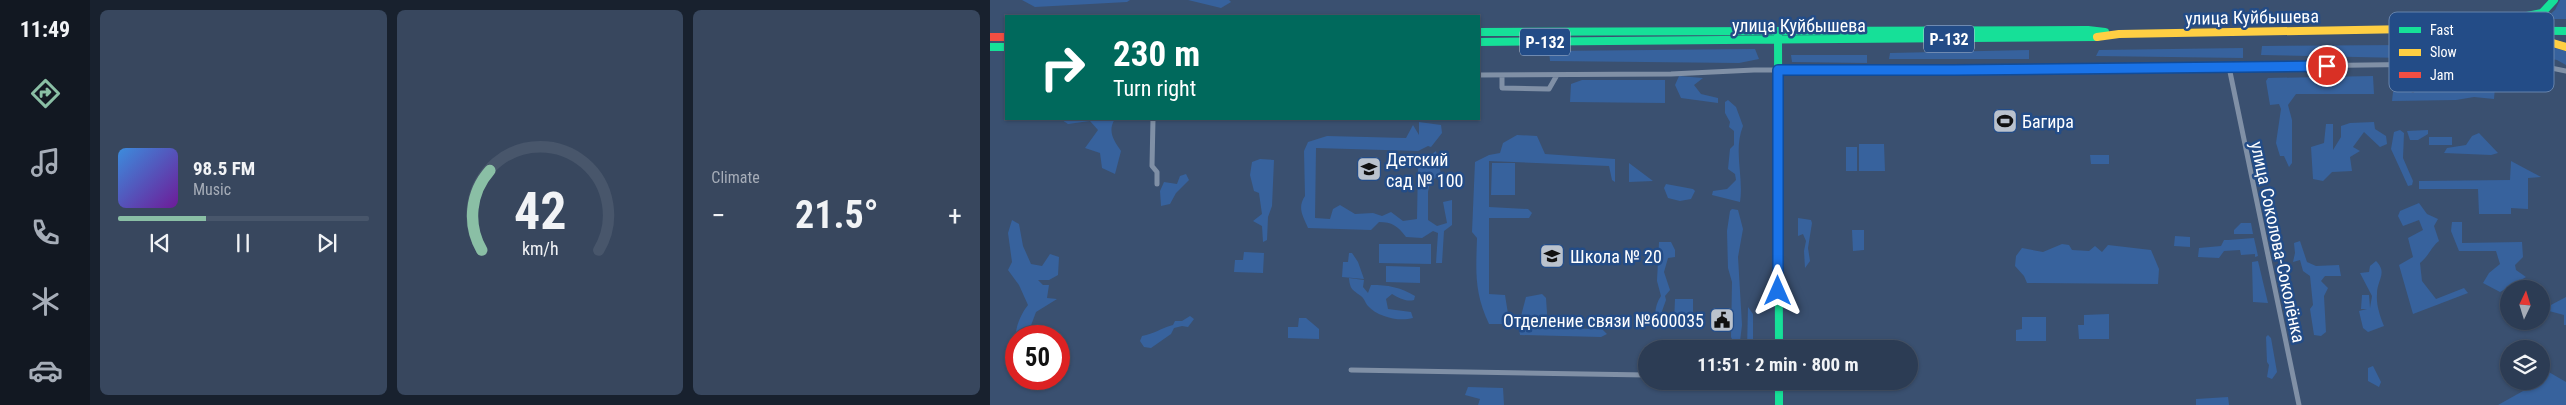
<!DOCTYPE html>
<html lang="en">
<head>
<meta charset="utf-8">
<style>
  body { margin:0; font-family:"Roboto Condensed",sans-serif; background:#38475e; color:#f1f3f6; height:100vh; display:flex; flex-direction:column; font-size:19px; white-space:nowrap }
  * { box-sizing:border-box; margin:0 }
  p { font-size:16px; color:#a6adb8 }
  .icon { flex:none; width:28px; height:28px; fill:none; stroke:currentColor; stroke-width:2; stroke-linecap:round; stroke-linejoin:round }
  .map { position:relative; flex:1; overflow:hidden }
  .panel { display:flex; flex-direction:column; gap:10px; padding:10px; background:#18212e; width:900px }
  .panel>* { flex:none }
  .guide { position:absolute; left:15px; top:15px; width:475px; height:105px; border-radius:0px; box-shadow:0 1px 4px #0004,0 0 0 1px #48566b; background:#00695c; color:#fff; overflow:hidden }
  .needle { width:32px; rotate:4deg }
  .tools { position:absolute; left:1510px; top:280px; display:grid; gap:10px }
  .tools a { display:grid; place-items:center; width:50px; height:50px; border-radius:50%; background:#2c3c54; box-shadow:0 1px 4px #0004,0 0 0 1px #48566b; font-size:25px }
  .speed { position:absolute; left:15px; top:325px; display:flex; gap:10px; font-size:25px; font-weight:700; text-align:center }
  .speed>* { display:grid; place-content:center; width:65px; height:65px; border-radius:50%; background:#2c3c54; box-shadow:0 1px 4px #0004,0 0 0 1px #48566b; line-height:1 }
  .speed .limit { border:8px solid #d22; background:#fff; color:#111 }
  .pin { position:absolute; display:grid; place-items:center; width:42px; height:42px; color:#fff; margin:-21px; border:2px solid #fff; border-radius:50%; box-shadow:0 1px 5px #0007 }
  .me { position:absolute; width:55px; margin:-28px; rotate:0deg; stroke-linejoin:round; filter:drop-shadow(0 0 4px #0008) }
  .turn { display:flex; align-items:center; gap:18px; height:105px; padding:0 25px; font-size:22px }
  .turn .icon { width:65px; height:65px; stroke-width:2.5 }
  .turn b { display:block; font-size:35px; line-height:42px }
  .big { font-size:38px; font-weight:700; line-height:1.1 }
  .panel .tile { flex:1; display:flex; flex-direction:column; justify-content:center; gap:8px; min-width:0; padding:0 18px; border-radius:8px; background:#38475e }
  .panel .dial { align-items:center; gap:0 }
  .dial svg { height:130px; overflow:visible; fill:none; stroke:#48566b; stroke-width:7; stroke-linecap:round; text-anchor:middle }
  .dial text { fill:#f1f3f6; stroke:none }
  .song { display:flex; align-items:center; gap:15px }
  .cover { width:60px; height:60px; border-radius:8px; background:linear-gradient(135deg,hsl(210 70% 55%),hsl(280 70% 35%)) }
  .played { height:5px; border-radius:2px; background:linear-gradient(90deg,#8abfa5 35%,#48566b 35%) }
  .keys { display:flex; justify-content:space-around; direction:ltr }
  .heat { display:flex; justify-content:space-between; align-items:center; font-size:28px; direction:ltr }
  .panel .tiles { flex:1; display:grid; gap:10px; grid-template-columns:repeat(3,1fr) }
  .trip { position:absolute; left:648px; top:340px; width:280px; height:50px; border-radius:25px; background:#2c3c54; box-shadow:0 1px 4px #0004,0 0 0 1px #48566b; font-weight:700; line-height:50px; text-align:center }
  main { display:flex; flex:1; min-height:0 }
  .dock { display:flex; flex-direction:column; width:90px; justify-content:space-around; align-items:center; background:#121822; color:#a6adb8 }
  .dock .icon { width:35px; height:35px }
  .dock .selected { color:#8abfa5 }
  .dock b { font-size:22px; color:#f1f3f6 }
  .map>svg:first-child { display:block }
  .green { fill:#37629d }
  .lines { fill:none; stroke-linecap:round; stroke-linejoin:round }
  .street { stroke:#8090a6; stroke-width:5 }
  .fast { stroke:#16e098; stroke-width:8 }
  .slow { stroke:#ffcf43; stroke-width:8 }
  .jam { stroke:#f24e42; stroke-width:8 }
  .route-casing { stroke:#114b97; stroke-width:12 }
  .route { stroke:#1a73e8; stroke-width:9 }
  .labels { text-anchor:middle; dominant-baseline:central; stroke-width:5; stroke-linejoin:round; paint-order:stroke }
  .shield { fill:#234c87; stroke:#bdc9db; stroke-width:1 }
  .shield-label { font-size:16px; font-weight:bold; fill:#fff }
  .street-label { font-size:18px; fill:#fff; stroke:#234c87 }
  .poi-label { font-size:18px; fill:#fff; stroke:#234c87; text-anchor:start }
  .key { fill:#234c87; stroke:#6582ab; stroke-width:1 }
  .key-label { font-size:14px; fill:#fff }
</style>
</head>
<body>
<main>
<nav class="dock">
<b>11:49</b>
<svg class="icon selected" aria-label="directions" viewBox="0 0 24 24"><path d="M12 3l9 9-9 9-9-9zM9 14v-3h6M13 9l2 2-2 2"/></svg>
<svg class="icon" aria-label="music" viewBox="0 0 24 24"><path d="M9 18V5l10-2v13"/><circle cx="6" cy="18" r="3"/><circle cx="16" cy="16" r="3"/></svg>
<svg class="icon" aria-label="phone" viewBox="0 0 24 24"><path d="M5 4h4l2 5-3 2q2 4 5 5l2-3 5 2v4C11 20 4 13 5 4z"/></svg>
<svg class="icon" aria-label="climate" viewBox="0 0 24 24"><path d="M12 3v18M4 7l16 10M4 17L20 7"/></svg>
<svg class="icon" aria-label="car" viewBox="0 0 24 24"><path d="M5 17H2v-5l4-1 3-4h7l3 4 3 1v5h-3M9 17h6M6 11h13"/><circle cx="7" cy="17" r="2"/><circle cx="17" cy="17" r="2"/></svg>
</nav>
<section class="panel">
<div class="tiles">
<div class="tile">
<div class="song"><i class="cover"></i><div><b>98.5 FM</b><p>Music</p></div></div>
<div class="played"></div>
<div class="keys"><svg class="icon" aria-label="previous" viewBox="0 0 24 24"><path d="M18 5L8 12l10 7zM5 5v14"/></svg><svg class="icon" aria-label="pause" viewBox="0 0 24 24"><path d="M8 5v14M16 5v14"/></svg><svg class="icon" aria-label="next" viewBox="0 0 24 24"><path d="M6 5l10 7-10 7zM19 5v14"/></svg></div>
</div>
<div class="tile dial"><svg viewBox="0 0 100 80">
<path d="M14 69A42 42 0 1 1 86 69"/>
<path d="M14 69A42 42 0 0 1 19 20" stroke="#8abfa5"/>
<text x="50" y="56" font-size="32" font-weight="700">42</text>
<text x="50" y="72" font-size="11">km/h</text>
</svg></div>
<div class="tile"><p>Climate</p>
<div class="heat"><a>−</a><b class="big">21.5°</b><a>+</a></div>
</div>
</div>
</section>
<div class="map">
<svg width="1576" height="405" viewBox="0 0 1576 405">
  <rect width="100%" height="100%" fill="#3a5070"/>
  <path class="green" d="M32,0H140L137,2L45,7Z
    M198,0H239L241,2L231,8Z
    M1570,0H1576V19H1555L1565,10Z
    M1548,44L1576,51V65L1567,60L1551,57L1550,53L1424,59L1423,45Z
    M1414,45V58L1271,55L1272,46Z
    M1253,48V58L1106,56L1109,50Z
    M765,49L769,59L749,63L560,61L559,51Z
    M1039,50V59H899L900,53Z
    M801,55H877V63L802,62Z
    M1515,75V81L1505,87L1504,99L1484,97L1466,100L1402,101L1403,92L1415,89L1423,93L1440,80Z
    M689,76L713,78L704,85L711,94L728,98V103L691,98L685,85Z
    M1383,76L1384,94H1306L1298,105L1302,120V163L1299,167L1294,156H1290L1286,143L1291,109L1289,104L1280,105L1276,81L1278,78Z
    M592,80H675V103L580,102L581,84Z
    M738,100L746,107L753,126C743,151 754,177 750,202L722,195L723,191L737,189L746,180L745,174L738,169L740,149L744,145V131L739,127L740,122L735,113V102Z
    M74,119H125C117,131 124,141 131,151L125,174L112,168L110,153L95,148L108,130L100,121L78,124L72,120Z
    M429,122L451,125L452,133L441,147L438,146L428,151L326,148L325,218L340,219L343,209L350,205L365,214L383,213L392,216L401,212L413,221L427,219L428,165L446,151L451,174L440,182L438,192V220L447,226L457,223L453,202L462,200V225L454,231L452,263H446L448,233L443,231L432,238L416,237C408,226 402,222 389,222L381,230L318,228C313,216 307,208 315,196L314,151L318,142L337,136L416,138L423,125L429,135Z
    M1384,122L1385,129L1396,136L1397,144L1390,147L1374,132L1363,147L1370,151L1360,157L1362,171L1342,172L1333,181L1323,179L1321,147L1334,143L1336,124H1343V150L1351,137V126L1360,123Z
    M1410,130L1414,133L1413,158L1423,181L1422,185L1418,186L1401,149L1404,132Z
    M1438,130V134L1428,140H1420L1417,131Z
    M1489,133L1508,153L1501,155L1454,153L1457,148L1476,145L1482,136Z
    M527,135L547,136L555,154L625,159V182L622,180L619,166L499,161V207L538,209L542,213L539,218H499V294L515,295L519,320L531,316L536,297L552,294L556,298L558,328L612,329L617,334L611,337L530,335L528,324H499C484,292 486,272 487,238L482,232L485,162L499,155L510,153L513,143Z
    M1439,137H1462V145H1439Z
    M869,144H894L895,171H869Z
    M856,147H867V171H856Z
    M1100,155H1119V164H1101Z
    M270,159L284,160L282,206L278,217L277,240L273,242L272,226L263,221L272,214L269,193L264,191L260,175L262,162Z
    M1521,161L1551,177L1538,178V209L1521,208V214H1489L1488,189H1429V181L1520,180Z
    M502,163H525V195H501Z
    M639,163L663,181L639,182Z
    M196,174L199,180L186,193L180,204L171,206L170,191L174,182L187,184L190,176Z
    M676,184L703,189L705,191L701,199L690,201L678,198L674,188Z
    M1429,203L1437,214L1448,219L1444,226L1449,241C1441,247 1439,256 1430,263L1432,281L1446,299L1474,288L1478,293L1423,314L1409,265L1423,257L1418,238L1433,230L1429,220L1413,226L1408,216L1410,211Z
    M742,209L748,210L753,229L748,257L752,325L749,349H743L745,345L741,337L742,282L738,268L737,231L740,211Z
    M808,218L821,220L822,223L818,248L820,261L815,268L814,251L816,241L813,234L808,236Z
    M22,220L29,224L33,246L41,264L52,266L60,254L69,257L68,275L59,280H48L53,285H59L57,298L67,299L46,312L37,336H26V353C22,338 28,317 38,305L29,285L18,270L22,262L18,233Z
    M1462,222H1472V243L1532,242L1533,257L1525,265L1526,270L1536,277L1510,292L1493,283L1499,273L1510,264L1506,251H1469L1461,231Z
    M1251,223H1261L1263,234H1244V230Z
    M862,230H874V250L863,251Z
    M1185,236L1200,237V247L1184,246Z
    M1264,238L1268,256L1265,257V254L1251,255L1250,250L1234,251L1229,258L1208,257L1209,248L1231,246L1234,240H1238Z
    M1310,241L1317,262L1326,266L1349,265L1351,276H1335L1331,281L1338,288L1334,296L1336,332L1331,336L1324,335L1320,309L1323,305L1320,276L1313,271L1310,260L1303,262L1305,253L1304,243Z
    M669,242H681L685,250V257L678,258L674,272L680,290L675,296L676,300L671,314L682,321L676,327L667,325C664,314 665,305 671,296L667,281Z
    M389,244H441V264L389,263Z
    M1072,244L1079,245L1082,250L1099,251L1105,246L1112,252L1118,245L1161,250L1169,269L1168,284L1037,283L1034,276L1025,266L1026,256L1032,248L1053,252Z
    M254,252L274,253L273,273L244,272L245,260H253Z
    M359,253H362L368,262L374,279L352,277L353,262H358Z
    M1268,261L1278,303L1263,302L1262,262Z
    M1386,261C1398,273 1387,280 1387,294C1386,305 1390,316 1394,326L1378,332L1373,328L1369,311L1377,309H1371L1372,295H1379L1380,308L1382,296L1370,273L1379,272L1380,266Z
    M396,266L430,267V283L396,282Z
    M359,278L374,280L373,287L378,293L381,285C398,285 410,287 425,296L424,300C416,302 409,298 402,294L396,299L398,309L421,312L423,318C409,322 388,317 378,306C375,303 375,299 371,296C363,290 360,290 359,278Z
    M1576,297V325H1574V315L1559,311V306Z
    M685,299H703V324L684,323Z
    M758,307L763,314V349H757Z
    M1119,314V339H1089L1088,325H1094V315Z
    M200,316L204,319L198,327L192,326L184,328L181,334L161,348L154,347L150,341L152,336C164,334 171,328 183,325L185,321H192Z
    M1032,317H1056V341H1026V330L1032,329Z
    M309,318H316L329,329V339L298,338V327H308Z
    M1278,335L1281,338L1287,372L1282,379L1277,377L1279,365L1277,362L1276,337Z
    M1383,366L1391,382L1389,387L1378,381V368Z
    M1557,371L1576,382V405H1508L1551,381V372Z
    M478,387L513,388L514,405H488L490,399L475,395Z
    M1238,397L1239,405H1206V399Z"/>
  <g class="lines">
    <path class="street" d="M1239,67L1309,405
      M489,75L681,74L764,70H964L1536,63L1576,71
      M512,75V88L559,89L567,75
      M163,119L162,166L167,172V184
      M361,370L656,375"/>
    <path class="fast" d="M1496,24L1552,13L1564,0
      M1420,29L1576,31
      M489,32L1098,30L1115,32
      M788,36L789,349
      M489,42L1107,37
      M0,47H16
      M789,381V405"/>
    <path class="slow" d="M1502,33L1556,41L1576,47
      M1107,37L1129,34L1420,29"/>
    <path class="jam" d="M0,37H16"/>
  </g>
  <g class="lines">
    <defs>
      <path id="route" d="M788,291V70H964L1337,66"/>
    </defs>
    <use href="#route" class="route-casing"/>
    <use href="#route" class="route"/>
  </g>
  <defs>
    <symbol id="stadium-square" viewBox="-11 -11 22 22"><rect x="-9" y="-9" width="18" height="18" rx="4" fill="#bac2cd" stroke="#234c87"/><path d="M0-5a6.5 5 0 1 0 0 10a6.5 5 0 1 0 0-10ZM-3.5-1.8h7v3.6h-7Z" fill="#111"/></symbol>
    <symbol id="school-square" viewBox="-11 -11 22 22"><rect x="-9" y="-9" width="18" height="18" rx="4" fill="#bac2cd" stroke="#234c87"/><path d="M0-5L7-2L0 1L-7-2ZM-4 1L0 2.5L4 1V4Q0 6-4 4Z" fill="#111"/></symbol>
    <symbol id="civic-square" viewBox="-11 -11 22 22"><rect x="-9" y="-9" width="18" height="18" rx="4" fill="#bac2cd" stroke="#234c87"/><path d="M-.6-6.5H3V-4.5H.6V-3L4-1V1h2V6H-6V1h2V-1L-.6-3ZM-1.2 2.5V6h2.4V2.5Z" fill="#111"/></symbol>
  </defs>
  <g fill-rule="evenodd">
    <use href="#stadium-square" x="1001" y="107" width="28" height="28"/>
    <use href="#school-square" x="365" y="155" width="28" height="28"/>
    <use href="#school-square" x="548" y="242" width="28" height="28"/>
    <use href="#civic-square" x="718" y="306" width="28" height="28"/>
  </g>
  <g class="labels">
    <g class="shield">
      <rect x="934" y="25.5" width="50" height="27" rx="4"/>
      <rect x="530" y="28.5" width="50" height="27" rx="4"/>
    </g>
    <g class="shield-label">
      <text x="959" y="39">Р-132</text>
      <text x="555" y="42">Р-132</text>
    </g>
    <g class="street-label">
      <text transform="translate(1262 17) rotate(-1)">улица Куйбышева</text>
      <text x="809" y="25">улица Куйбышева</text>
      <text transform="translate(1288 242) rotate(78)">улица Соколова-Соколёнка</text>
    </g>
    <g class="poi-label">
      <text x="1032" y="121">Багира</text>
      <text x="396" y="159">Детский<tspan x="396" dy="21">сад № 100</tspan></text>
      <text x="580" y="256">Школа № 20</text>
      <text x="714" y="320" text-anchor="end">Отделение связи №600035</text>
    </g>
  </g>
  <rect x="1399" y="12" width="165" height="80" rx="8" class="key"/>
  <rect x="1409" y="27" width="22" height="6" fill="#16e098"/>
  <rect x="1409" y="49" width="22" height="7" fill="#ffcf43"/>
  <rect x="1409" y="72" width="22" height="6" fill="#f24e42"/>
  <g class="key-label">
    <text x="1440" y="35">Fast</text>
    <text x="1440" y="57">Slow</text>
    <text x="1440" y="80">Jam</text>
  </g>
</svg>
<div class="tools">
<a><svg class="needle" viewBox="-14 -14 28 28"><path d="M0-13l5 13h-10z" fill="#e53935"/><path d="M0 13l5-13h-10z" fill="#a6adb8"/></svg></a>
<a><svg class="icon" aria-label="layers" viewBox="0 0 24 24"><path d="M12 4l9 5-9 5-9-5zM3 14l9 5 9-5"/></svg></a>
</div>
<div class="speed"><div class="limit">50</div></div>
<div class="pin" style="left:1337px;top:66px;background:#d93025"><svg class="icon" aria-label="arrive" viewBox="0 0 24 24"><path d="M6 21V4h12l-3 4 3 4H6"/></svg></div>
<svg class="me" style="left:788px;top:291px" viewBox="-20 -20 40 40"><path d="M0-17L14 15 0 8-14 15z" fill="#1a73e8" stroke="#fff" stroke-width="4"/></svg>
<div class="trip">11:51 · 2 min · 800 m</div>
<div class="guide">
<div class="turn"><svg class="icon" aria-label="right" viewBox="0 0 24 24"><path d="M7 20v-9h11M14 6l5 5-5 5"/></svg><div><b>230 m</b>Turn right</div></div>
</div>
</div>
</main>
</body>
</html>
